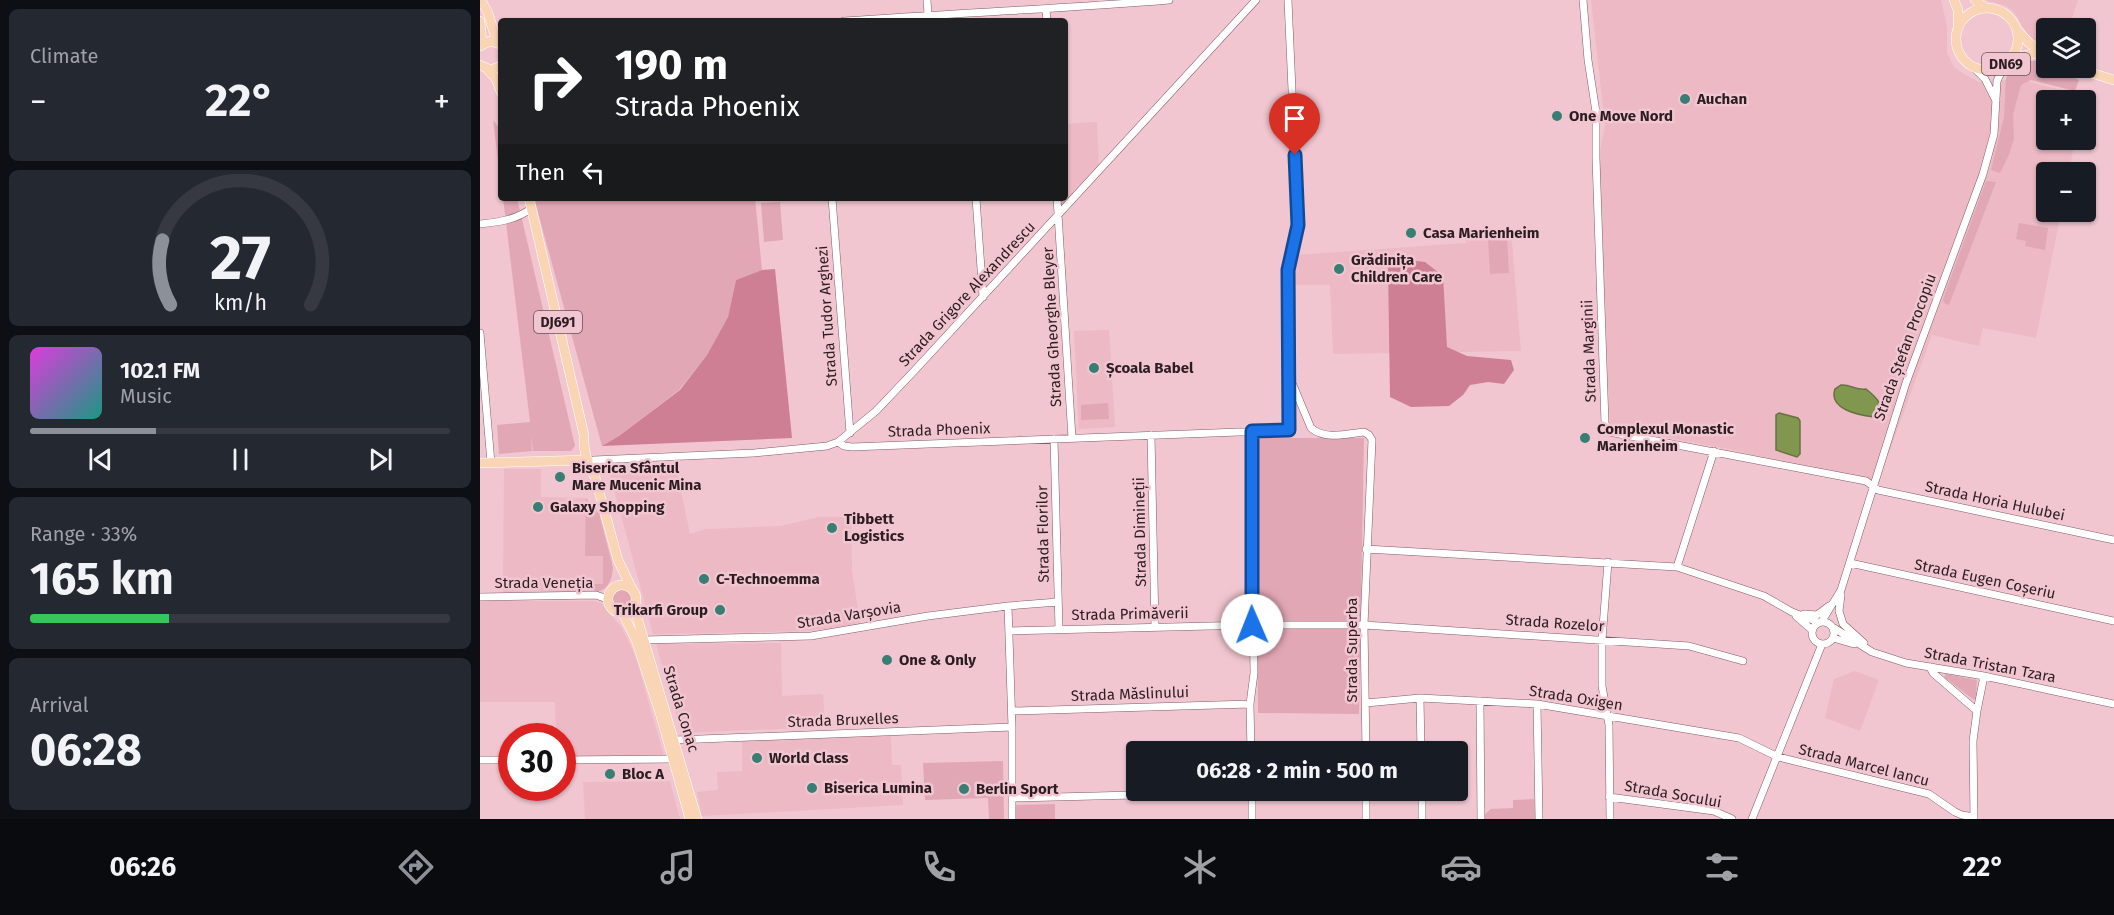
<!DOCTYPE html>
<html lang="en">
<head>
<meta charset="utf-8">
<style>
  body { margin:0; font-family:"Fira Sans",sans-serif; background:#242831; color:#f1f3f6; height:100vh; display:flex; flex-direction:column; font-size:22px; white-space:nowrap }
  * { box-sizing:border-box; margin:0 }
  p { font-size:20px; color:#9ea1a6 }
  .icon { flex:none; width:33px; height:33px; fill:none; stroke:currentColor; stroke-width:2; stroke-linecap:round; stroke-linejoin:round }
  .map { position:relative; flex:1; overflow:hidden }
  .panel { display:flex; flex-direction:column; gap:9px; padding:9px; background:#0d0f14; width:480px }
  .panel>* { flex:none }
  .hud { position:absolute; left:18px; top:18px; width:570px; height:183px; border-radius:6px; box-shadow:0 2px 4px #0004; background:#202124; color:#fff; overflow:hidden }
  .fabs { position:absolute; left:1556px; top:18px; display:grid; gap:12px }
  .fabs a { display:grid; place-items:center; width:60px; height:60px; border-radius:6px; background:#171b24; box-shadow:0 2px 4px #0004; font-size:30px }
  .speed { position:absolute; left:18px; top:723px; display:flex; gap:12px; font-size:30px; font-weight:700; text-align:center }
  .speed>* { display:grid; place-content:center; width:78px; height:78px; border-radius:50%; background:#171b24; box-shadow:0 2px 4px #0004; line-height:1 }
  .speed .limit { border:9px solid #d22; background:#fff; color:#111 }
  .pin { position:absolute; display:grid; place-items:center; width:51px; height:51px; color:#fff; margin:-62px -26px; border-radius:50% 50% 50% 0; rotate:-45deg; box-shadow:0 0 6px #0007 }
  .pin .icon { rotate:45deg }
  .me { position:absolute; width:66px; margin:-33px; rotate:359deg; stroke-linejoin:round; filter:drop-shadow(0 0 4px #0008) }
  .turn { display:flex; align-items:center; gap:21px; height:126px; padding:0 18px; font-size:27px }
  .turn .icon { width:78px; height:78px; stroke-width:2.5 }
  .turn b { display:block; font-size:42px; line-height:51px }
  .then { display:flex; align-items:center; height:57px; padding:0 18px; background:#0003; gap:12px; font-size:22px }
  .big { font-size:45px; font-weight:700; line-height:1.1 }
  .panel .widget { flex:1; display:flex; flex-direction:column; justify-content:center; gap:9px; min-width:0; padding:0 21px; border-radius:9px; background:#242831 }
  .panel .dial { align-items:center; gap:0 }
  .dial svg { height:156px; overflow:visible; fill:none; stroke:#363941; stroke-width:7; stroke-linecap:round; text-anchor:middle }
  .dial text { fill:#f1f3f6; stroke:none }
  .song { display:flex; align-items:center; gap:18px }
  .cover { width:72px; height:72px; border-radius:9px; background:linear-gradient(135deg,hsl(300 70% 55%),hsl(170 70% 35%)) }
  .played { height:6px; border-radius:3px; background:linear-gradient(90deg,#8c9099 30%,#363941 30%) }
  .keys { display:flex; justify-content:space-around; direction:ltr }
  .heat { display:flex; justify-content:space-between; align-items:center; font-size:33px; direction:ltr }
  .charge { height:9px; border-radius:4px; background:linear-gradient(90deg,#34c759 33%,#363941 0) }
  .trip { position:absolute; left:646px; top:741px; width:342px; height:60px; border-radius:6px; background:#171b24; box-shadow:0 2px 4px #0004; font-weight:700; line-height:60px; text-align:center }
  .tabs { display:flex; height:96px; justify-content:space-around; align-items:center; background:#090b0e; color:#9ea1a6 }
  .tabs .icon { width:42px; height:42px }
  .tabs .current { color:#8c9099 }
  .tabs b { font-size:27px; color:#f1f3f6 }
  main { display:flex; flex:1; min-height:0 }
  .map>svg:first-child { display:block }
  .built { fill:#ecb9c5 }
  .green { fill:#e2a7b5 }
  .forest { fill:#ce7f94 }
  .water { fill:#81974f; stroke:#687241; stroke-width:1.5 }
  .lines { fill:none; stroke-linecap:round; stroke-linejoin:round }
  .minor-casing { stroke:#815c65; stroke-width:8 }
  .major-casing { stroke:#fff; stroke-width:10 }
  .minor { stroke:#fff; stroke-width:7 }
  .major { stroke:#f9d5b5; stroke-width:9 }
  .route-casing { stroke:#114b97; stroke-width:15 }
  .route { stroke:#1a73e8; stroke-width:10 }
  .poi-dot { fill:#387e74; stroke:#f1c6d0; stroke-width:2 }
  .labels { text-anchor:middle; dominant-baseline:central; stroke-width:5; stroke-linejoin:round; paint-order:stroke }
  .shield { fill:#f1c6d0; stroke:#675055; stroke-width:1.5 }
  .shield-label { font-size:14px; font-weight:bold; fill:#2c1d20 }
  .poi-label { font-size:15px; font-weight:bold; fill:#2c1d20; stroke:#f1c6d0; text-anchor:start }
  .street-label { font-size:15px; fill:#2c1d20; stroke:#f1c6d0 }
</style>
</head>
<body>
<main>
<section class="panel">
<div class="widget"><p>Climate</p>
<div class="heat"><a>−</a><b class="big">22°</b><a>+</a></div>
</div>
<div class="widget dial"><svg viewBox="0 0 100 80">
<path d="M14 69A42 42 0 1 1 86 69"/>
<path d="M14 69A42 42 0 0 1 10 36" stroke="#8c9099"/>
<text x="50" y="56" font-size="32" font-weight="700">27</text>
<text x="50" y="72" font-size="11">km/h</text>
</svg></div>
<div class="widget">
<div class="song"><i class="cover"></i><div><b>102.1 FM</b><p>Music</p></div></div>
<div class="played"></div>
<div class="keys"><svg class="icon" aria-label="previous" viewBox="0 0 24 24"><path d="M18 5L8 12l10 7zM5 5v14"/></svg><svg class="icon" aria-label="pause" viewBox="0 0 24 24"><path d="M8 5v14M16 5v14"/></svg><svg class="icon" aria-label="next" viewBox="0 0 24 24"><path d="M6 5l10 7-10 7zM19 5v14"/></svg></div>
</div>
<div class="widget"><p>Range · 33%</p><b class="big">165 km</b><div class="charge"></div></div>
<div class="widget"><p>Arrival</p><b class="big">06:28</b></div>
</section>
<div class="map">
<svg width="1634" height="819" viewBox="0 0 1634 819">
  <rect width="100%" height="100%" fill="#f1c6d0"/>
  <path class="built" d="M1111,0H1461L1467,26V53L1474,67L1484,74L1499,82L1538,79L1604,96L1603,100H1566V140H1595L1589,172H1566V212H1581L1556,338L1503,328L1499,346L1452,335L1398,483L1243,448L1130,427L1119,156L1125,125Z
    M1506,0H1598L1589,28H1566V47L1549,37L1534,12L1527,6Z
    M617,122L619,167L581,207L580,198H585V124Z
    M1031,230L1041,351L853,354L850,285H815L816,255L986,243L987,232Z
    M629,330L635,427L599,429L594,331Z
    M195,463L210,534L226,529L301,526L339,517H371L372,570L380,624L330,631L173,634L128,467Z
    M24,469H61V497L106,498L119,513L132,561V576L126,588L113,593H23Z
    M0,601H114L121,603L142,628L155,655L184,756L83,757L82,736H76L75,702H0Z
    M301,643L302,696L343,694L345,727L201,733L176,644Z
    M1375,671L1399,680L1380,731L1345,718L1354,679Z
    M411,733L412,765H421L423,805L222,816L217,792L238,790L237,772L262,771V739Z
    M190,781L200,819H105L103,782Z"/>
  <path class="green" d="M1548,61H1555L1599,80L1595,91L1551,80L1541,85L1533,115L1534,139L1528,157L1520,173L1511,170L1524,117L1526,78L1533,67Z
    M13,120L21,130V185Z
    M1506,181L1516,182L1469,305L1464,303L1463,299Z
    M23,198H37L95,446L91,451H53L51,436L52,451L19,454L17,425L50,422Z
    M54,198H275L282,270L256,280L248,317L227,355L199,390L139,436L122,446Z
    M300,202L303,240L284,242L281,203Z
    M1539,223L1568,228L1565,250L1545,246L1546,241L1536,239Z
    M1027,238L1029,273L1010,274L1008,240Z
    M628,403L629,419L601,420V405Z
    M776,438H884L879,714L778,713Z
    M106,498L119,513L133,568C132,581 127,591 113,593L114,584H123V556H105Z
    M132 599a10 10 0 1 1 20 0a10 10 0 1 1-20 0Z
    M1466,674L1497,680L1496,698L1494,700L1464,677Z
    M523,761L524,819H509L508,798L445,800L443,763Z
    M1054,799L1055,819H1004V815L1011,809L1033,808V800Z
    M575,804V819H535V805Z"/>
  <path class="forest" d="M918,259L945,262L963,276L967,347L987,356L1031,360L1034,370L1024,384L1008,382L990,385L983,395L969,406L931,407L910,397L908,267Z
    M295,269L312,438L122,446L139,436L200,390L227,355L248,317L256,280L282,270Z"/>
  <path class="water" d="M1361,385C1370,384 1377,391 1386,389C1396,397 1407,406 1394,417C1378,415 1348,409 1355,389Z
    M1299,413L1318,418L1320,421V454L1317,457L1296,450V415Z"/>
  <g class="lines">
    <defs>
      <path id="minor" d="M447,0L448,15
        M1103,0L1108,60L1116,112V158L1125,423L1129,432L1386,481L1398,490L1634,540
        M566,10L567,21
        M364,21C472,13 581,9 689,0
        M1493,67L1505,79L1516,101
        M352,198L370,433
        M496,198L503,297
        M577,198L592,438
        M0,224C19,222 36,220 52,208
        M0,333L11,463
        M808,380L813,385L831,428C845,440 866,434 884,432L889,435L892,440L884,625L886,752
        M671,435L675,627
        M574,439L579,629
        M358,442L364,446L372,447L809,430L808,270L818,225L808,0
        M114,460L274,453L347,446L358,442L396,411L435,370L776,0
        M886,549L1197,567L1284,596L1312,612L1338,622
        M1128,562L1122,640V686L1129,725L1130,819
        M1370,563L1634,621
        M1197,567L1234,451
        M1361,595L1359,611L1363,624L1384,643
        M0,597L116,595L127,599
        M528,606L532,727V819
        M1324,614L1337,615L1349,606
        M1316,616L1332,630
        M1342,621L1361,590L1426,383L1503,174L1514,134L1517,81L1524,66
        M1332 633a11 11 0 1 1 22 0a11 11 0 1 1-22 0Z
        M1354,628L1392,652L1426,663L1504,676L1634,704
        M529,631L772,625H884L1209,646L1263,661
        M1353,638L1374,644
        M164,640L331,636L448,616L528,606L578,602
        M1450,667L1453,673L1497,711L1493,741L1494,819
        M940,698L941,752
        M1000,701L1001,818
        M886,703L940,698L1057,704L1259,738L1298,757L1449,794L1475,812L1482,815L1494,817
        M1057,704L1059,819
        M532,711L770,704
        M1497,711L1504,676
        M195,740L532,727
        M771,752L770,704L774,673L772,548V431
        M0,760H32
        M82,760L194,759
        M886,790V819
        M942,790V819
        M1129,797L1234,811L1252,819
        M532,798L773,792
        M772,819V790
        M1272,819L1342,644"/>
      <path id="major" d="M1,0L8,13L17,42
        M1474,0L1478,10V27
        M1495,0L1506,8
        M1476 39a31 31 0 1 1 62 0a31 31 0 1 1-62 0Z
        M0,21L2,44
        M1537,30L1549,43L1566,55
        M0,46L10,41L20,44
        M1530,60L1546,55L1562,53
        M0,65L11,70L21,66
        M1595,68L1634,80
        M8,70L16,79L21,92
        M49,198L104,435C103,449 107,465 115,477L138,560L152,589
        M0,463L108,460
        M128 599a14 14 0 1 1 28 0a14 14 0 1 1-28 0Z
        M154,607L217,819
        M143,614L156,640L180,713L210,819"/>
    </defs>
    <use href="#minor" class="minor-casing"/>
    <use href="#major" class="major-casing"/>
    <use href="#minor" class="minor"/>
    <use href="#major" class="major"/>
  </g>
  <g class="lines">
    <defs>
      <path id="route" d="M772,625V431L809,430L808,270L818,225L815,155"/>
    </defs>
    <use href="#route" class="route-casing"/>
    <use href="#route" class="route"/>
  </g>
  <g class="poi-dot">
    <circle cx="1205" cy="99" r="6"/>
    <circle cx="1077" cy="116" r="6"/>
    <circle cx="931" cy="233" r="6"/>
    <circle cx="859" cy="269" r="6"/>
    <circle cx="614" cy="368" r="6"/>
    <circle cx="1105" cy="438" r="6"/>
    <circle cx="80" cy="477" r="6"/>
    <circle cx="58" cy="507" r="6"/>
    <circle cx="352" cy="528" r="6"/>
    <circle cx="224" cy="579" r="6"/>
    <circle cx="240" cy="610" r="6"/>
    <circle cx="407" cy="660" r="6"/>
    <circle cx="277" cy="758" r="6"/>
    <circle cx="130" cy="774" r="6"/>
    <circle cx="332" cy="788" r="6"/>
    <circle cx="484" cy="789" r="6"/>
  </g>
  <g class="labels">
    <g class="shield">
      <rect x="1502" y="53" width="48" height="22" rx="4.5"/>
      <rect x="54" y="311" width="48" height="22" rx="4.5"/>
    </g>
    <g class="shield-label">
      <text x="1526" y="64">DN69</text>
      <text x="78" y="322">DJ691</text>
    </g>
    <g class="poi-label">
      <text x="1217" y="99">Auchan</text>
      <text x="1089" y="116">One Move Nord</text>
      <text x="943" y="233">Casa Marienheim</text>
      <text x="871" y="260">Grădinița<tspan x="871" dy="17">Children Care</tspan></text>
      <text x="626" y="368">Școala Babel</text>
      <text x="1117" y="429">Complexul Monastic<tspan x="1117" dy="17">Marienheim</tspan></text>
      <text x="92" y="468">Biserica Sfântul<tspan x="92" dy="17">Mare Mucenic Mina</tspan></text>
      <text x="70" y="507">Galaxy Shopping</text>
      <text x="364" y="519">Tibbett<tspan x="364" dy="17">Logistics</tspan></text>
      <text x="236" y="579">C-Technoemma</text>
      <text x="228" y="610" text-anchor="end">Trikarfi Group</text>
      <text x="419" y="660">One &amp; Only</text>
      <text x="289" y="758">World Class</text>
      <text x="142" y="774">Bloc A</text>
      <text x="344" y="788">Biserica Lumina</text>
      <text x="496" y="789">Berlin Sport</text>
    </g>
    <g class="street-label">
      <text transform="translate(487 294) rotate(-47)">Strada Grigore Alexandrescu</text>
      <text transform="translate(347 316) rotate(-94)">Strada Tudor Arghezi</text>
      <text transform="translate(572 327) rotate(-93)">Strada Gheorghe Bleyer</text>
      <text transform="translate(1425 347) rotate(-70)">Strada Ștefan Procopiu</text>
      <text transform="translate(1109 351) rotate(-92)">Strada Marginii</text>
      <text transform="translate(459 430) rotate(-2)">Strada Phoenix</text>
      <text transform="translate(1515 501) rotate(12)">Strada Horia Hulubei</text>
      <text transform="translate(660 532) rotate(-91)">Strada Dimineții</text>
      <text transform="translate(563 534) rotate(-91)">Strada Florilor</text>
      <text transform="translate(1505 579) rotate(12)">Strada Eugen Coșeriu</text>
      <text x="64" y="583">Strada Veneția</text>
      <text transform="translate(650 614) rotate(-1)">Strada Primăverii</text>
      <text transform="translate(369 615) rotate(-9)">Strada Varșovia</text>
      <text transform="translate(1075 623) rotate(4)">Strada Rozelor</text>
      <text transform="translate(872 650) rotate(-90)">Strada Superba</text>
      <text transform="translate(1510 665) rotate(11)">Strada Tristan Tzara</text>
      <text transform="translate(650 694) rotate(-2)">Strada Măslinului</text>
      <text transform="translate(1096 698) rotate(9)">Strada Oxigen</text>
      <text transform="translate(201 709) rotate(73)">Strada Conac</text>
      <text transform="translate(363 720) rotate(-2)">Strada Bruxelles</text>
      <text transform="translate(1384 765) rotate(14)">Strada Marcel Iancu</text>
      <text transform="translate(1193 794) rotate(10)">Strada Socului</text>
    </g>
  </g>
</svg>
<div class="fabs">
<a><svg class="icon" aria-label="layers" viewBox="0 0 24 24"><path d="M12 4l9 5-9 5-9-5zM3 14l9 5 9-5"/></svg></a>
<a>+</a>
<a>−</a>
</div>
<div class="speed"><div class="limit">30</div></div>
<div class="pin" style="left:815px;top:155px;background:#d93025"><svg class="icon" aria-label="arrive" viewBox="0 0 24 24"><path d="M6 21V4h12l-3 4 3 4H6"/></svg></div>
<svg class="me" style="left:772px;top:625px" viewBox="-20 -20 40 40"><circle r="19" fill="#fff"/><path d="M0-13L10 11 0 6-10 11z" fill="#1a73e8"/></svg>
<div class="trip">06:28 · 2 min · 500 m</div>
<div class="hud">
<div class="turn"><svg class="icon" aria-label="right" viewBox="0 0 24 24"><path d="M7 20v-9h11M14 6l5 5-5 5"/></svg><div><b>190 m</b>Strada Phoenix</div></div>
<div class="then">Then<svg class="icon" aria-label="left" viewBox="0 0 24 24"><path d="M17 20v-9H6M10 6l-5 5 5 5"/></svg></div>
</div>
</div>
</main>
<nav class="tabs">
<b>06:26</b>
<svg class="icon current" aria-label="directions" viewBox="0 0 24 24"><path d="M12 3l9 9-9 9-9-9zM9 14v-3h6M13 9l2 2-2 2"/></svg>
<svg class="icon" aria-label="music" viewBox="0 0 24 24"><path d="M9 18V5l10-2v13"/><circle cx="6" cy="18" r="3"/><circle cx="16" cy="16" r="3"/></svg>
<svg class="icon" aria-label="phone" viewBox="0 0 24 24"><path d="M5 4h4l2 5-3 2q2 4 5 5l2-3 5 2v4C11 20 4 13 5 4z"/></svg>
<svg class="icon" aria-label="climate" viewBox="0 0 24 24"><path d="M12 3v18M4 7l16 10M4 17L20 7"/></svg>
<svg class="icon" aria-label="car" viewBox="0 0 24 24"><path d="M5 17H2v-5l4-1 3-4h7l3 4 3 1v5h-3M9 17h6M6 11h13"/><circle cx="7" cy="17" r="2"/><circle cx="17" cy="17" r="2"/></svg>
<svg class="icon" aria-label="filters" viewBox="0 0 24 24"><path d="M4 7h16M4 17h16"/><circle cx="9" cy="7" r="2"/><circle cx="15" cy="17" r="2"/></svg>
<b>22°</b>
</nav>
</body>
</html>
